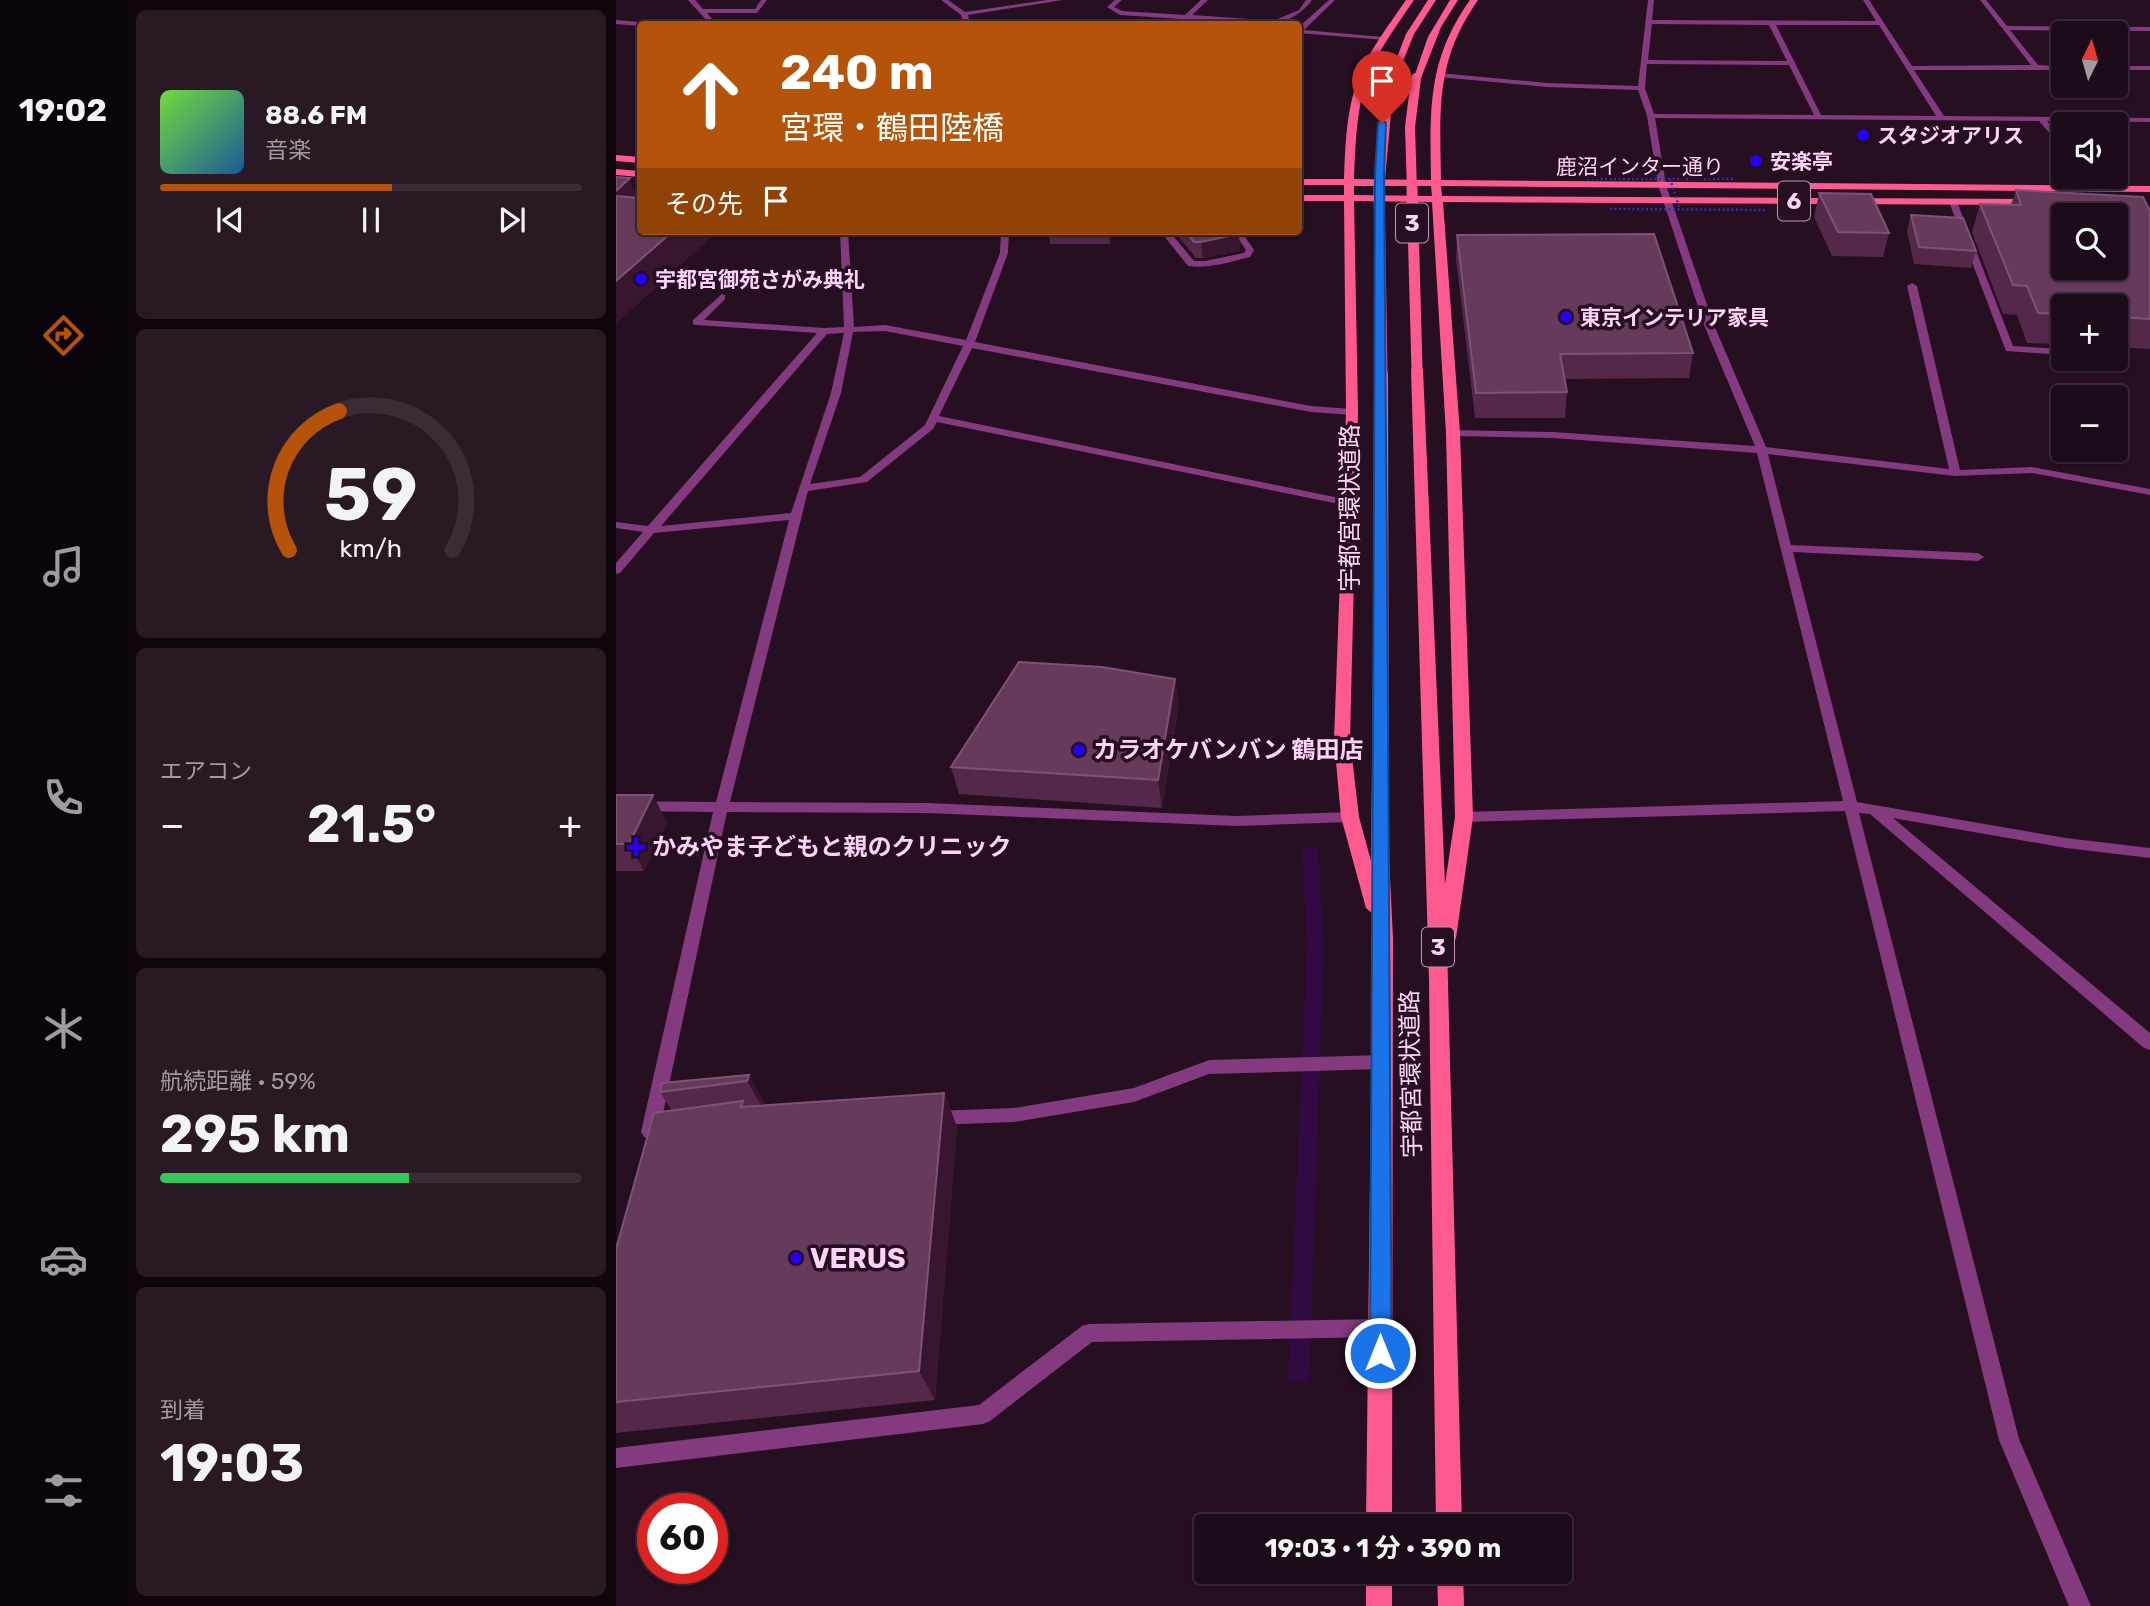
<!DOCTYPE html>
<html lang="ja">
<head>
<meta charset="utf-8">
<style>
  body { margin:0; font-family:Rubik,"Noto Sans JP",sans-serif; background:#291925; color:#f1f3f6; height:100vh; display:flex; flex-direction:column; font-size:26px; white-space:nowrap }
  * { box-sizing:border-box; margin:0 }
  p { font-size:23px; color:#a09ba2 }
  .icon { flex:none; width:38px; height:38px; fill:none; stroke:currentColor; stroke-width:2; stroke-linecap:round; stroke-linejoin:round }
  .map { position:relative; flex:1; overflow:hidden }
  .panel { display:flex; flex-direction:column; gap:10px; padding:10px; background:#0f060d; width:490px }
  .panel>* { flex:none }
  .guide { position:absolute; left:21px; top:21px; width:665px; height:214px; border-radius:7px; box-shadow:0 2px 5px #0004,0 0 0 2px #3a2b37; background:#b45309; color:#fff; overflow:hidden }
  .needle { width:46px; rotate:5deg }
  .buttons { position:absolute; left:1435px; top:21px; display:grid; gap:14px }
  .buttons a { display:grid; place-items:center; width:77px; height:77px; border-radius:7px; background:#1c0b18; box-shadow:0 2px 5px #0004,0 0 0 2px #3a2b37; font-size:35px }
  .speed { position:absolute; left:21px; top:1493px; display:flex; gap:14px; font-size:35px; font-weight:700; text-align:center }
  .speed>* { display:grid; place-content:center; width:91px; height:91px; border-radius:50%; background:#1c0b18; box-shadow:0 2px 5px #0004,0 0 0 2px #3a2b37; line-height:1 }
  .speed .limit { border:10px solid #d22; background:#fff; color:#111 }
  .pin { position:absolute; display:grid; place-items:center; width:60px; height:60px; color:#fff; margin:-72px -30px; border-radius:50% 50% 50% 0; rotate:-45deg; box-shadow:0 0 7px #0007 }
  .pin .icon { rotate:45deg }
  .me { position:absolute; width:77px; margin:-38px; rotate:0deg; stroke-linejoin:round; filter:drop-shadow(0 0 5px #0008) }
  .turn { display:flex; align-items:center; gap:24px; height:147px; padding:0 28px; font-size:32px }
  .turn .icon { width:91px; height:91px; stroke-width:2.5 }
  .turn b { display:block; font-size:49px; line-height:60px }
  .then { display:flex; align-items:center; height:66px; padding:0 28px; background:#0003; gap:14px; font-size:26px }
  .big { font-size:52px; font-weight:700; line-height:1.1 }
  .panel .tile { flex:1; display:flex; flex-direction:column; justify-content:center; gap:10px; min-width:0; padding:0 24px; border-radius:10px; background:#291925 }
  .panel .dial { align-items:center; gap:0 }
  .dial svg { height:182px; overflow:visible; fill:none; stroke:#3a2b37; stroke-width:7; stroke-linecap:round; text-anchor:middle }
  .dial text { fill:#f1f3f6; stroke:none }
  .song { display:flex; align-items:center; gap:21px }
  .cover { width:84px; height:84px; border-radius:10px; background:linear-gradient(135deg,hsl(100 70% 55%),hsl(210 70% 35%)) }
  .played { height:7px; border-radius:4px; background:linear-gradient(90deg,#b45309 55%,#3a2b37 55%) }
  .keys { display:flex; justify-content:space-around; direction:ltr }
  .heat { display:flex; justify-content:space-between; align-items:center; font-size:38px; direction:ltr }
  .charge { height:10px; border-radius:5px; background:linear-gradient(90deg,#34c759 59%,#3a2b37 0) }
  .trip { position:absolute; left:578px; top:1514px; width:378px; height:70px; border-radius:7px; background:#1c0b18; box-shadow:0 2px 5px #0004,0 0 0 2px #3a2b37; font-weight:700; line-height:70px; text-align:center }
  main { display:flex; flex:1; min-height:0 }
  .menu { display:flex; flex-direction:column; width:126px; justify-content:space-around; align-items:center; background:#0b040a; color:#a09ba2 }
  .menu .icon { width:49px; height:49px }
  .menu .current { color:#b45309 }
  .menu b { font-size:32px; color:#f1f3f6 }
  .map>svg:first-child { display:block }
  .water { fill:#310a43 }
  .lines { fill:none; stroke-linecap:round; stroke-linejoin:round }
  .lane { fill:#843a7e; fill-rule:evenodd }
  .street { fill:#843a7e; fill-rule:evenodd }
  .primary { fill:#ff5a90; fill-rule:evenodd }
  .path-bridge { stroke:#2f30b7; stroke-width:2.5; stroke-dasharray:2 2.5; stroke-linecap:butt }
  .primary-bridge-far1 { stroke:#ff5a90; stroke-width:10 }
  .primary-bridge { stroke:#ff5a90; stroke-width:11 }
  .wall { fill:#532848 }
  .shaded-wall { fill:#391630 }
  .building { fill:#653a5b; stroke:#7e5274; stroke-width:2; fill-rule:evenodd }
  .route { fill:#1a73e8; stroke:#114b97; stroke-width:2 }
  .poi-dot { fill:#2600fe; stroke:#250f20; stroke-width:2.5 }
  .labels { text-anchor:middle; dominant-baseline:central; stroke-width:7; stroke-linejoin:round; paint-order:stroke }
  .far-poi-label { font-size:21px; font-weight:bold; fill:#ffd3f8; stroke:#250f20; text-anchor:start }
  .far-street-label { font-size:21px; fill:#ffd3f8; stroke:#250f20 }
  .shield { fill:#250f20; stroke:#be98b7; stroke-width:2 }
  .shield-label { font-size:23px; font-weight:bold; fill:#ffd3f8 }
  .street-label { font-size:24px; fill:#ffd3f8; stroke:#250f20 }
  .poi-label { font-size:24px; font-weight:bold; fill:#ffd3f8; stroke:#250f20; text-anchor:start }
  .near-poi-label { font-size:28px; font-weight:bold; fill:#ffd3f8; stroke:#250f20; text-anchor:start }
</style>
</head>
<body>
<main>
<nav class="menu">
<b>19:02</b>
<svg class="icon current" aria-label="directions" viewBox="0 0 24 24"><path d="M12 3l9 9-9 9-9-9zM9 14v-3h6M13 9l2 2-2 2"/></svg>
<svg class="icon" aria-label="music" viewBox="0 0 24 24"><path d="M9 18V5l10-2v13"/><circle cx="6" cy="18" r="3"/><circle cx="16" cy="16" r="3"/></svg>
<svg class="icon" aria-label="phone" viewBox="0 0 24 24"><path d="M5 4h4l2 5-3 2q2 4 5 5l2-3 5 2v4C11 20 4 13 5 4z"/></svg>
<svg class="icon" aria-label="climate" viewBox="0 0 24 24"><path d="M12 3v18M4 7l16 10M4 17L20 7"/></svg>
<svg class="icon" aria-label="car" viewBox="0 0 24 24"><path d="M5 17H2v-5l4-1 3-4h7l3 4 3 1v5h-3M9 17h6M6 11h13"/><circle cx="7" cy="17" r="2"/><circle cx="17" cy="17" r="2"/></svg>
<svg class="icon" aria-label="filters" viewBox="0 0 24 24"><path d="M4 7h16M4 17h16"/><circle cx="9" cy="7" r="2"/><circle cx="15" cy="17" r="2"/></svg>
</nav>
<section class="panel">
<div class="tile">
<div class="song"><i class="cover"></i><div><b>88.6 FM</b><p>音楽</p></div></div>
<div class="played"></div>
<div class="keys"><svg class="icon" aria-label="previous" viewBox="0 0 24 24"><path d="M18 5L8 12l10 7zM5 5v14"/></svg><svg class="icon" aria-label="pause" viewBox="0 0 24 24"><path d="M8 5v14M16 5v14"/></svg><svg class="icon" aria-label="next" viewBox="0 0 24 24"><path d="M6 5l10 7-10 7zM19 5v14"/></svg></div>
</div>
<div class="tile dial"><svg viewBox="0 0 100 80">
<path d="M14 69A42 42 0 1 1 86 69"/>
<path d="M14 69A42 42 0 0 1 36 8" stroke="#b45309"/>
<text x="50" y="56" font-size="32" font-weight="700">59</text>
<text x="50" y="72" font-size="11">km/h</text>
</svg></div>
<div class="tile"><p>エアコン</p>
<div class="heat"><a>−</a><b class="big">21.5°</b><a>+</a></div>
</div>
<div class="tile"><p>航続距離 · 59%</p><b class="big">295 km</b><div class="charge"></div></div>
<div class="tile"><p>到着</p><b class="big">19:03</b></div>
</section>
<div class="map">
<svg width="1534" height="1606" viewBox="0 0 1534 1606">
  <rect width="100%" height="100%" fill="#250f20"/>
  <path class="water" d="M702,847L708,944L693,1382L672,1381L691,945L686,849Z"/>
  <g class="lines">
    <path class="lane" d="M1334,200L1341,202L1397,346L1447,349V355L1390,351L1333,202Z
      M544,231H553L578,261H589L628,253L630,250L617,231H625L638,250L634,257C614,262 592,269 572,266Z
      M767,1055L773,1057L775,1062L773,1067L767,1069L593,1074L518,1102L398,1122L319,1125L313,1123L311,1118L313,1113L319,1111L398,1108L518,1088L593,1060Z
      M765,1319L772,1322L774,1328L772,1334L765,1337L476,1342L374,1421L367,1424L0,1468V1448L363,1405L466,1326L473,1324Z"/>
    <path class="street" d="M72,0H79L87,9H139L145,0H151L141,13H91L100,24H94Z
      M325,0H332L349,12L431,0H447L352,15L354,24H348L345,15Z
      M499,0H506L498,7L506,11L569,15L585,0H592L576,15L633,19L641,24L504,15L491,7Z
      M690,0H696C686,14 667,25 650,24L683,10Z
      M713,0H719L688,30L767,37L769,40L682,33L685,25Z
      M1032,0H1038L1036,20L1260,21L1247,0H1253L1296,66L1415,65L1364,0H1370L1391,26L1534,27V31L1394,30L1422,65L1447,66V70H1298L1328,116L1534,118V122L1431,121L1447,142V149L1423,121L1039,118L1050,185L1098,325L1150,447L1333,469L1291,286L1296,283L1301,286L1344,470L1416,467L1534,489V495L1416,473L1339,476L1152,454L1175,545L1362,553L1368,557L1362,561L1177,552L1241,802L1450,838L1534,848V858L1450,848L1277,818L1534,1033V1050L1528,1048L1254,814L1243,813L1403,1439L1475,1606H1453L1383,1440L1229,811L848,822L841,817L848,812L1227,801L1141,453L937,438L837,436L832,433L837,430L937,432L1139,446L1088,325L1042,185L1031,116L1022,90L931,87L823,77L819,75L823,73L931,83L1022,86ZM1036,24L1153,25L1171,61L1032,60ZM1160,25H1263L1320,116L1205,115ZM1031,64L1173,65L1198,115L1038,114L1029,88Z
      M0,20L25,22L28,24L24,26L0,24Z
      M1500,66H1534V70H1500Z
      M1464,177H1472L1480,188L1479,190H1473Z
      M224,231H232L238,327L269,325L350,340L384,253L385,231H393L392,253L359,342L695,406L736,409L741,412L736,415L695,412L356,348L323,416L733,500L739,503L733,506L321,422L317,429L251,482L192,491L114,802L311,803L621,816L734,812L741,817L734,822L621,826L311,813L111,812L43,1132L40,1137L34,1139L28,1137L25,1132L97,812L0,811V801L100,802L173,520L38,533L4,573L0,574V563L27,532L0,528V522L32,526L201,333L80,325L77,324V320L106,294L109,295V299L88,320L208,328L228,327ZM269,331L347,346L309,425L244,477L194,484L225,393L237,332ZM228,333L215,393L175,513L45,526L211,334Z"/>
    <path class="primary" d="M790,0H798C779,28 756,58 747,92C740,120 739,150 738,179L815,180C814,110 811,60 854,0H862C819,61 824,110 825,180L1534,186V192L825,186L826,196L1417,199L1422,202L1417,205L827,202L844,433L857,817L840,938L837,943L831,945L846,1526H820L813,981L795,369L801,365L807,369L829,884L839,817L830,433L816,202L738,201L742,412L734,740L743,817L755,861L760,373L766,369L772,373L773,856L777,939L776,1526H750L757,914L750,908L725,817L718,740L730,412L728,201H682V195H728V185H682V179H728C729,150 730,120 738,91C747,58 771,28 790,0ZM738,186H815L816,196L738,195Z
      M812,0H820L798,34L781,76L773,78L790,34Z
      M834,0H842L825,27L805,78L797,80L812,37Z
      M0,155L24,157V163L0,161Z
      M0,169L24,171V177L0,175Z
      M750,1572H776V1606H750Z
      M821,1572H847L848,1606H822Z"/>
    <path class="path-bridge" d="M971,179H1119
      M1054,179L1064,209
      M994,209L1151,210"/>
    <path class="primary-bridge-far1" d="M763,190L770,113L776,76
      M796,190L794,127L800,78"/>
    <path class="primary-bridge" d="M763,188L766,373
      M796,188L801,369"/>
  </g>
  <path class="wall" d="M1400,190L1534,211V349L1500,347V306H1447V344L1411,343L1401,315L1387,314L1356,232L1364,204L1395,205Z
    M1203,193L1273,233L1267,257L1216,256L1198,217Z
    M1295,215L1360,251L1355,268L1298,264L1291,231Z
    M432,231H496L494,244H434Z
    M558,231H620L624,251L587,258H580Z
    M841,235L1077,353L1073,378L949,379L951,392L949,418H859L840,259Z
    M559,679L563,706L546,808L343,794L335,767Z
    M0,795L51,823L28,871H0Z
    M133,1075L150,1106L328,1093L341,1127L319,1400L0,1433V1249L56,1111L44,1092Z"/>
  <path class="shaded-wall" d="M14,178L24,207L0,208V191Z
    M57,231H99L100,233L0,324V281Z
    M492,231H496L494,244Z
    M623,234L624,251L587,258L585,242Z
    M559,679L563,706L546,808L542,780Z
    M37,795L51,823L28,871L13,844Z
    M133,1075L152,1109L150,1114L131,1081Z
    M328,1093L341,1127L319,1400L303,1371Z"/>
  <path class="building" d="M0,177L14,178L0,191Z
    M1400,190L1527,197L1534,211V319L1500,317V306H1447V314L1422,313L1411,286L1397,285L1364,204L1405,205ZM1447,215H1500V268H1447Z
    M1203,193L1255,194L1273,233L1222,232Z
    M0,196L24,198V231H57L0,281Z
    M1295,215L1347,218L1360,251L1303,247Z
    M569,231H620L623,234L585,242H578Z
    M1038,234L1077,353L944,354L951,392L860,393L841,235Z
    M403,662L486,667L559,679L542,780L335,767Z
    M0,795H37L13,844H0Z
    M133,1075L131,1081L44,1092L46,1083Z
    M328,1093L303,1371L0,1402V1249L38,1113L127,1101L125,1107Z"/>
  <path class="route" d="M766,120L770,123L768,174C770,567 776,960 775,1353L772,1360L764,1364L757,1360L754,1353C758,960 757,567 759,174L762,123Z"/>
  <g class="poi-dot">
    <circle cx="1247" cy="135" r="7"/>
    <circle cx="1140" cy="161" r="7"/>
    <circle cx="25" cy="279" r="7"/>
    <circle cx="950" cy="317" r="7"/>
    <circle cx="463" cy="750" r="7"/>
    <path d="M16.5 836.5h7v7h7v7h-7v7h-7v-7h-7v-7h7z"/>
    <circle cx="180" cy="1258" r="7"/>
  </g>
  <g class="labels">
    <g class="far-poi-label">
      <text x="1261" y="135">スタジオアリス</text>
      <text x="1154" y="161">安楽亭</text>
      <text x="39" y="279">宇都宮御苑さがみ典礼</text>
      <text x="964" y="317">東京インテリア家具</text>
    </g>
    <g class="far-street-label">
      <text x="1024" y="166">鹿沼インター通り</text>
    </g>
    <g class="shield">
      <rect x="1162" y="181.5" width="32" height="39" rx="5"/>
      <rect x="780" y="203.5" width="32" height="39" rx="5"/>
      <rect x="806" y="927.5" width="32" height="39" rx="5"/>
    </g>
    <g class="shield-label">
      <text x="1178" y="201">6</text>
      <text x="796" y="223">3</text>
      <text x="822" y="947">3</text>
    </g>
    <g class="street-label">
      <text transform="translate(734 508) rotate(-90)">宇都宮環状道路</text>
      <text transform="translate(795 1074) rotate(-91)">宇都宮環状道路</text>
    </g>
    <g class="poi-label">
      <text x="477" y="750">カラオケバンバン 鶴田店</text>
      <text x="36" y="847">かみやま子どもと親のクリニック</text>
    </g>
    <g class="near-poi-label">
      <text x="194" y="1258">VERUS</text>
    </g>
  </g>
</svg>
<div class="buttons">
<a><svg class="needle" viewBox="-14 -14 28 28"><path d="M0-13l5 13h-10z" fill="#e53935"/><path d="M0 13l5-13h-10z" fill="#a09ba2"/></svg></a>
<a><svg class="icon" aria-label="sound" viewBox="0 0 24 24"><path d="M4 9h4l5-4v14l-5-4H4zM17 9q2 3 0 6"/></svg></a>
<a><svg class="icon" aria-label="search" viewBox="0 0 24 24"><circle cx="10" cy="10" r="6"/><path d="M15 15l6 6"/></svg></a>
<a>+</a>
<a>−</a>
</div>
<div class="speed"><div class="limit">60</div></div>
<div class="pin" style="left:766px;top:123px;background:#d93025"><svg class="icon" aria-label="arrive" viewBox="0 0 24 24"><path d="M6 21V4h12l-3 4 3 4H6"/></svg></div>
<svg class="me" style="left:764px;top:1353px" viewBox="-20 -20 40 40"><circle r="17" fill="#1a73e8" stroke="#fff" stroke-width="3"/><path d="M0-11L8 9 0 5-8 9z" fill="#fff"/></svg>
<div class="trip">19:03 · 1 分 · 390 m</div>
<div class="guide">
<div class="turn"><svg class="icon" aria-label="ahead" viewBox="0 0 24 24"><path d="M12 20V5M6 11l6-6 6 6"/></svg><div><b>240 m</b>宮環・鶴田陸橋</div></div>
<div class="then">その先<svg class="icon" aria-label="arrive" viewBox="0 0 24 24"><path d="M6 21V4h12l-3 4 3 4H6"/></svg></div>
</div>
</div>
</main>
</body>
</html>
